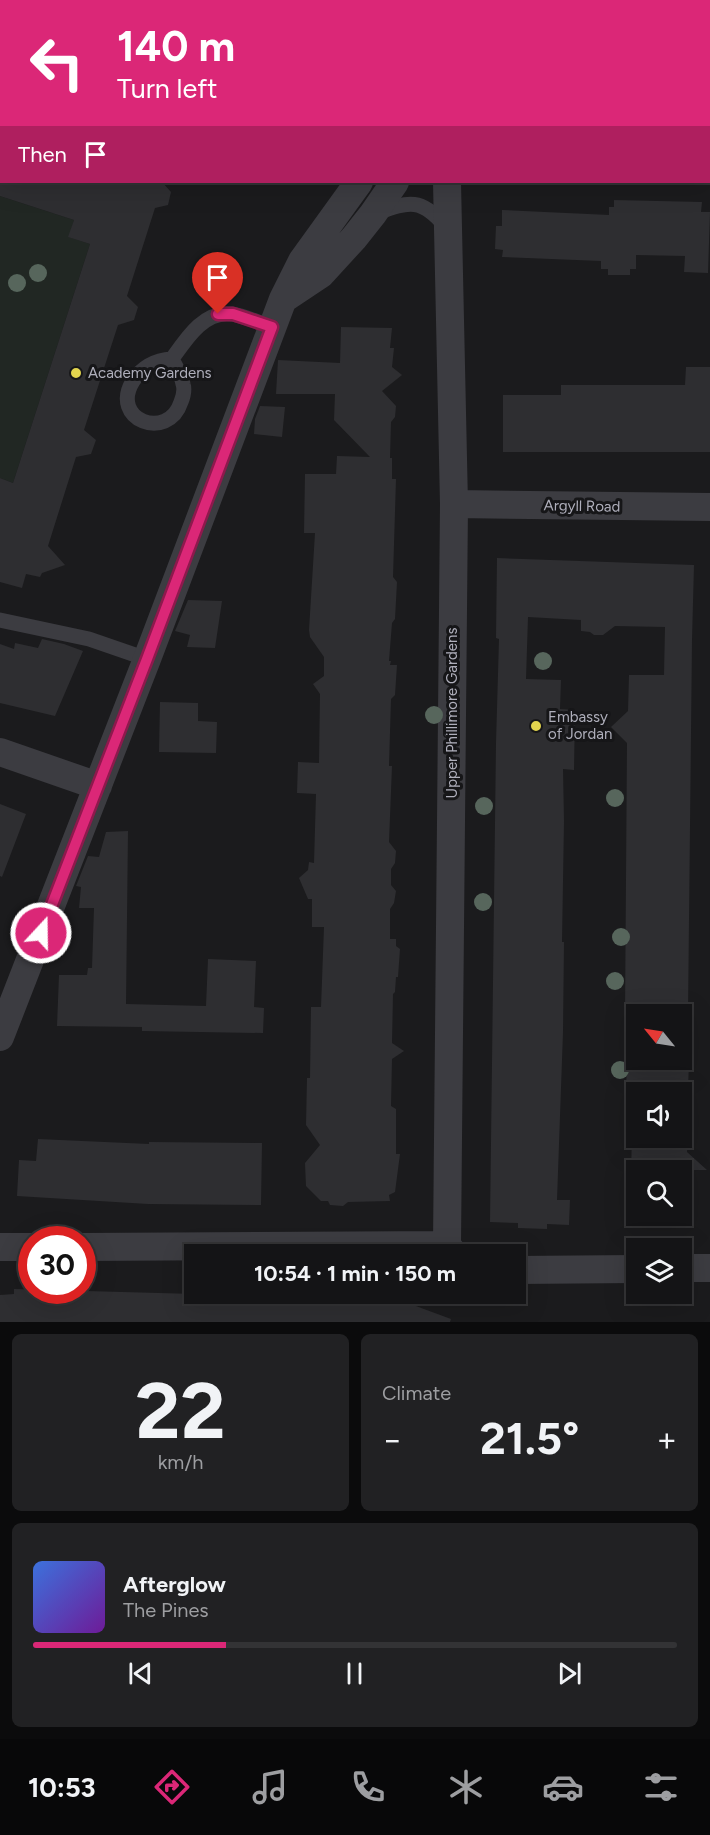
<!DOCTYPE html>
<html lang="en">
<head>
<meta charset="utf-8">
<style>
  body { margin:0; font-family:Figtree,sans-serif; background:#212123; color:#f1f3f6; height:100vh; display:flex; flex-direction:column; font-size:22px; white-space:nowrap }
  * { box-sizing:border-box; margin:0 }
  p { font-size:20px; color:#9d9ea1 }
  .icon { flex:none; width:33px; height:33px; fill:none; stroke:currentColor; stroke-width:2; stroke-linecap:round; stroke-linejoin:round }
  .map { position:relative; height:1322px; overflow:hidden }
  .side { display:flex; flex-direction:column; gap:12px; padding:12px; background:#0b0b0c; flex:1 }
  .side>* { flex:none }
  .top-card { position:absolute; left:0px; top:0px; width:711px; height:183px; box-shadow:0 6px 24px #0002,0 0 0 2px #333335; background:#db2777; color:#fff; overflow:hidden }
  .needle { width:39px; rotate:300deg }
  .tools { position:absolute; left:626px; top:1004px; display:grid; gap:12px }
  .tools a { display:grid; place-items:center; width:66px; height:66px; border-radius:0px; background:#141416; box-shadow:0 6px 24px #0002,0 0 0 2px #333335; font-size:30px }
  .speed { position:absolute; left:18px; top:1226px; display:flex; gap:12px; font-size:30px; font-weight:700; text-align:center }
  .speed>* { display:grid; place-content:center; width:78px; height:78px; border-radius:50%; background:#141416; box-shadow:0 6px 24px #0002,0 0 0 2px #333335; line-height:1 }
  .speed .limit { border:9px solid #d22; background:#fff; color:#111 }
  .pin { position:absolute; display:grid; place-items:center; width:51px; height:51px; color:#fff; margin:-62px -26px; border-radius:50% 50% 50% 0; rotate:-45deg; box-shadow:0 0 6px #0007 }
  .pin .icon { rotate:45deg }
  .me { position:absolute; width:66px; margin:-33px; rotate:21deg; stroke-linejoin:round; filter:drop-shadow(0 0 4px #0008) }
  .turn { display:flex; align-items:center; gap:21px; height:126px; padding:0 18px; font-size:27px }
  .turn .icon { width:78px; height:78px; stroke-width:2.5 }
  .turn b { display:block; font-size:42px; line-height:51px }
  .then { display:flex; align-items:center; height:57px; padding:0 18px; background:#0003; gap:12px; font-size:22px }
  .big { font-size:45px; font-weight:700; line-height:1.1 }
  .side .card { flex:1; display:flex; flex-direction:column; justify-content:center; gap:9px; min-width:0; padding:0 21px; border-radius:9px; background:#212123 }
  .side .dial { align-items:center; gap:0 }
  .dial b { font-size:78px; line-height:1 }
  .song { display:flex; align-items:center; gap:18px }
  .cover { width:72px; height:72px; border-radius:9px; background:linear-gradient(135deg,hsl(220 70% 55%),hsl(280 70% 35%)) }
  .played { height:6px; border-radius:3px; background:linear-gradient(90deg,#db2777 30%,#333335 30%) }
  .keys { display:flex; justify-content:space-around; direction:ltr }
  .heat { display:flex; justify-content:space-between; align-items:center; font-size:33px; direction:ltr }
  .side .tiles { flex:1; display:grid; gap:12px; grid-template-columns:1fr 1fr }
  .card:last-child { grid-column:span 2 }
  .trip { position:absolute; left:184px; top:1244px; width:342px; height:60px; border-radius:0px; background:#141416; box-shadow:0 6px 24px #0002,0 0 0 2px #333335; font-weight:700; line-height:60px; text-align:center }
  .tabs { display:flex; height:96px; justify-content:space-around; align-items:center; background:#080809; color:#9d9ea1 }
  .tabs .icon { width:42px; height:42px }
  .tabs .on { color:#db2777 }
  .tabs b { font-size:27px; color:#f1f3f6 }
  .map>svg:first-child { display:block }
  .green { fill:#212723 }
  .building { fill:#2e2e31 }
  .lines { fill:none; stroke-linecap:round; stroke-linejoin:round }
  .service { stroke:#3c3c41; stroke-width:15 }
  .minor { stroke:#3c3c41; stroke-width:28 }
  .tertiary { stroke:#3c3c41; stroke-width:33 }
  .tree { fill:#57665c }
  .route-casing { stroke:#8e194d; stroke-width:15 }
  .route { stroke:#db2777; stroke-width:10 }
  .poi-dot { fill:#e2d44e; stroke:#161618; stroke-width:2 }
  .labels { text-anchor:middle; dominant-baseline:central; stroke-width:6; stroke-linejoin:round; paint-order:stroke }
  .poi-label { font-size:15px; fill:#afafbb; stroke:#161618; text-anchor:start }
  .street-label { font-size:15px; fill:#afafbb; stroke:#161618 }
</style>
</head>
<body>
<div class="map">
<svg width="710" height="1322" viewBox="0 0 710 1322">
  <rect width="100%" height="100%" fill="#1b1b1d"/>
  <path class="green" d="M0,196L74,220L69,237L90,244L13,483L0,478Z"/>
  <path class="building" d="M0,182H162L171,192L168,205L155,208L127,296L138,307L134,320L118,325L84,430L96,440L91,454L76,457L48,546L65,565L42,573L40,577L26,574L22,588L0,582V478L13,483L90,244L68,237L74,220L0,196Z
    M614,200L702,202L701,212H710L708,273L684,272L685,256L636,255V269H630V275H608V269H601V261L502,257L503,250L495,249L496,226H502V210L609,215V207H614Z
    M341,327L392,328L390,348H394L392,367L402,375L382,391L396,406L395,417L391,422L390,458H392V479H396L393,577L397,582L395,619L392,623L389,661H391L390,665H397L395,695L391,699L389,766H392L389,842L396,851L395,863L391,869V885L396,891L394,903L390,909V939H396V946L400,949L398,977H396L395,992L393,994L392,1043L404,1051L392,1059L391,1106L396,1109V1154H400L395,1192L389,1195L390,1201L348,1202L343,1206L330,1205L328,1201H321L306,1186L305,1163L320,1145L306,1125L307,1078H310L311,1007H321L324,927H312V899H308L299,878L308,870L309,862L314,863L316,794L297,793L298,762L319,763L320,694L313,684L324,676V657L310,637L309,630L315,533H304L305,474H336L337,456L370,457L334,420L335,394H276L278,360L340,363Z
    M686,367H710V452H503V395H561V385H685Z
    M260,406L285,407L282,437L254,434L255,419Z
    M497,558L694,565L692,640L688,1014H625L627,743L611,727L628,711L629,675H664L665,627L615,626L603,635H594L590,632L581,631V620L528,617L526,679L561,680L560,709L575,710L574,770L563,769L564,821L562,942H564L563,1032L557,1200H570L569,1225L547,1224V1229L518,1228V1223L490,1222L496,743L499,639L496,638Z
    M188,600L222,601L215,648L187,647L190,635L175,631Z
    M42,639L64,644L83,651L55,716L0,703V644L14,649L15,643L38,648Z
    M160,702L198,703V721L217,722L216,753L159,752Z
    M0,804L26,814L2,877L0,876Z
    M128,831L126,1004L206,1006L208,959L256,961L254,1007L264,1008L263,1033L142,1031V1027L57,1026L59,975H87L88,968H92L94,908H79L81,887L76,886L88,856L99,857L106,832Z
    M627,1059H689L688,1092H626Z
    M632,1137H688L687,1152L707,1170H631Z
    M38,1139L149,1144V1142L262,1143L261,1205L148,1204L17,1196L19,1160L36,1161Z
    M14,1289L195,1294H322L386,1295L451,1319L450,1322H0V1295L14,1294Z"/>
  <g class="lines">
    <path class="service" d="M377,213C409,201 422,198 445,226
      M172,359C176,367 182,376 183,384C185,390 183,397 181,402C168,442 109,420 133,381C142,367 156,360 172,359C186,339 204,310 232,314C245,316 259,323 272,327
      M0,620L89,639L147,659"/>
    <path class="minor" d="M447,182L454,504L447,1245
      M285,298L321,274L354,238L373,214L395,182
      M454,504L710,507
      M0,752L98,786
      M0,1037L147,659L283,299L302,261L359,182
      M0,1247H32
      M82,1247L447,1245L454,1254
      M681,1268H710
      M516,1270L636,1269"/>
    <path class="tertiary" d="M525,2L526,0
      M0,42H2"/>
  </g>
  <g class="tree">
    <circle cx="38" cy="273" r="9"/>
    <circle cx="17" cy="283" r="9"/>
    <circle cx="543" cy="661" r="9"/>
    <circle cx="434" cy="715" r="9"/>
    <circle cx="615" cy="798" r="9"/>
    <circle cx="484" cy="806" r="9"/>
    <circle cx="483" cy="902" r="9"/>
    <circle cx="621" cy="937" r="9"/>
    <circle cx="615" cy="981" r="9"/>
    <circle cx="620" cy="1070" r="9"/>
  </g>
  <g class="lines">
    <defs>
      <path id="route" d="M41,933L147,659L272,327L233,314H218"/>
    </defs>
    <use href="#route" class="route-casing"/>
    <use href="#route" class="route"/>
  </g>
  <g class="poi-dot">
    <circle cx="76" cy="373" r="6"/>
    <circle cx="536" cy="726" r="6"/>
  </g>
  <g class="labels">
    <g class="poi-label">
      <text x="88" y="373">Academy Gardens</text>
      <text x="548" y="717">Embassy<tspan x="548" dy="17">of Jordan</tspan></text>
    </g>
    <g class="street-label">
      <text transform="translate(582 506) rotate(1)">Argyll Road</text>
      <text transform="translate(452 713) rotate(-90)">Upper Phillimore Gardens</text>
    </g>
  </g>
</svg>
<div class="tools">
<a><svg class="needle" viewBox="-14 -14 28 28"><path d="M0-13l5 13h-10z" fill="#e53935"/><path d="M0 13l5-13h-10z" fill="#9d9ea1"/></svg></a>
<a><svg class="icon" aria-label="sound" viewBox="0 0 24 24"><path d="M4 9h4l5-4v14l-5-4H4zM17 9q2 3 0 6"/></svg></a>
<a><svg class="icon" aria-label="search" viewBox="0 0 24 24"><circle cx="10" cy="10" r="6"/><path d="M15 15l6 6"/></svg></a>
<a><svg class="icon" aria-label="layers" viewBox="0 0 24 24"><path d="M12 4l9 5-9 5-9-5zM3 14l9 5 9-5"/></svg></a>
</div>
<div class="speed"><div class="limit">30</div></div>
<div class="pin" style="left:218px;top:314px;background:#d93025"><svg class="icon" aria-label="arrive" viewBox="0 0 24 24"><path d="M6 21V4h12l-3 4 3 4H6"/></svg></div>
<svg class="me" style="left:41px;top:933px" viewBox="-20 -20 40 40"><circle r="17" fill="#db2777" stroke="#fff" stroke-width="3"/><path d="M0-11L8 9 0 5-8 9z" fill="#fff"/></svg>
<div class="trip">10:54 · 1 min · 150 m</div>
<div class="top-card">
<div class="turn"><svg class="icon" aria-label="left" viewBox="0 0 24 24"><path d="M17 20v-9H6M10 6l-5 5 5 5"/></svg><div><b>140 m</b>Turn left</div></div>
<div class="then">Then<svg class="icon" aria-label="arrive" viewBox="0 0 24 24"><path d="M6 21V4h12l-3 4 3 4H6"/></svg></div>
</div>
</div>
<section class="side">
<div class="tiles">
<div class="card dial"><b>22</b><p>km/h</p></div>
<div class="card"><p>Climate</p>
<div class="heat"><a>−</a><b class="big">21.5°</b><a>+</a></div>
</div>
<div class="card">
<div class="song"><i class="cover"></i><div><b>Afterglow</b><p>The Pines</p></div></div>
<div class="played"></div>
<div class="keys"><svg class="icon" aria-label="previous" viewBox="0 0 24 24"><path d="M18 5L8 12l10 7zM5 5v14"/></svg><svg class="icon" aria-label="pause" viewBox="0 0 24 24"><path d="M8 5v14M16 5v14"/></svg><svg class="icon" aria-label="next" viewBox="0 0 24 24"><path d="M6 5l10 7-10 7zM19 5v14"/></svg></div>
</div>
</div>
</section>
<nav class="tabs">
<b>10:53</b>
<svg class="icon on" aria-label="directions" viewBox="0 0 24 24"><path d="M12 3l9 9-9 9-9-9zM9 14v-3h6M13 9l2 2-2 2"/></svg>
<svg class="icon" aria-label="music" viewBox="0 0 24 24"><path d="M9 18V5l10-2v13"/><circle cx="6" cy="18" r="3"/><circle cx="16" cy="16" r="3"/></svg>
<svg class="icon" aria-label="phone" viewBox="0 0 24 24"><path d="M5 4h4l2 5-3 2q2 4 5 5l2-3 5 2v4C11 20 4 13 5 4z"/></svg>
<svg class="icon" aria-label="climate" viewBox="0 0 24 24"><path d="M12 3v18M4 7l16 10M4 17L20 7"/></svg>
<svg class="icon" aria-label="car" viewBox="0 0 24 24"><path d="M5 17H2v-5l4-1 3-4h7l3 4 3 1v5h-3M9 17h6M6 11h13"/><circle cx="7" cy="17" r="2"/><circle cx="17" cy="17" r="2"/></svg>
<svg class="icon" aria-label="filters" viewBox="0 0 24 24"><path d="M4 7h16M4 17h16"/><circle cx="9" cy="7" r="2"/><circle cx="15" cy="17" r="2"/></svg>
</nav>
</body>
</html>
